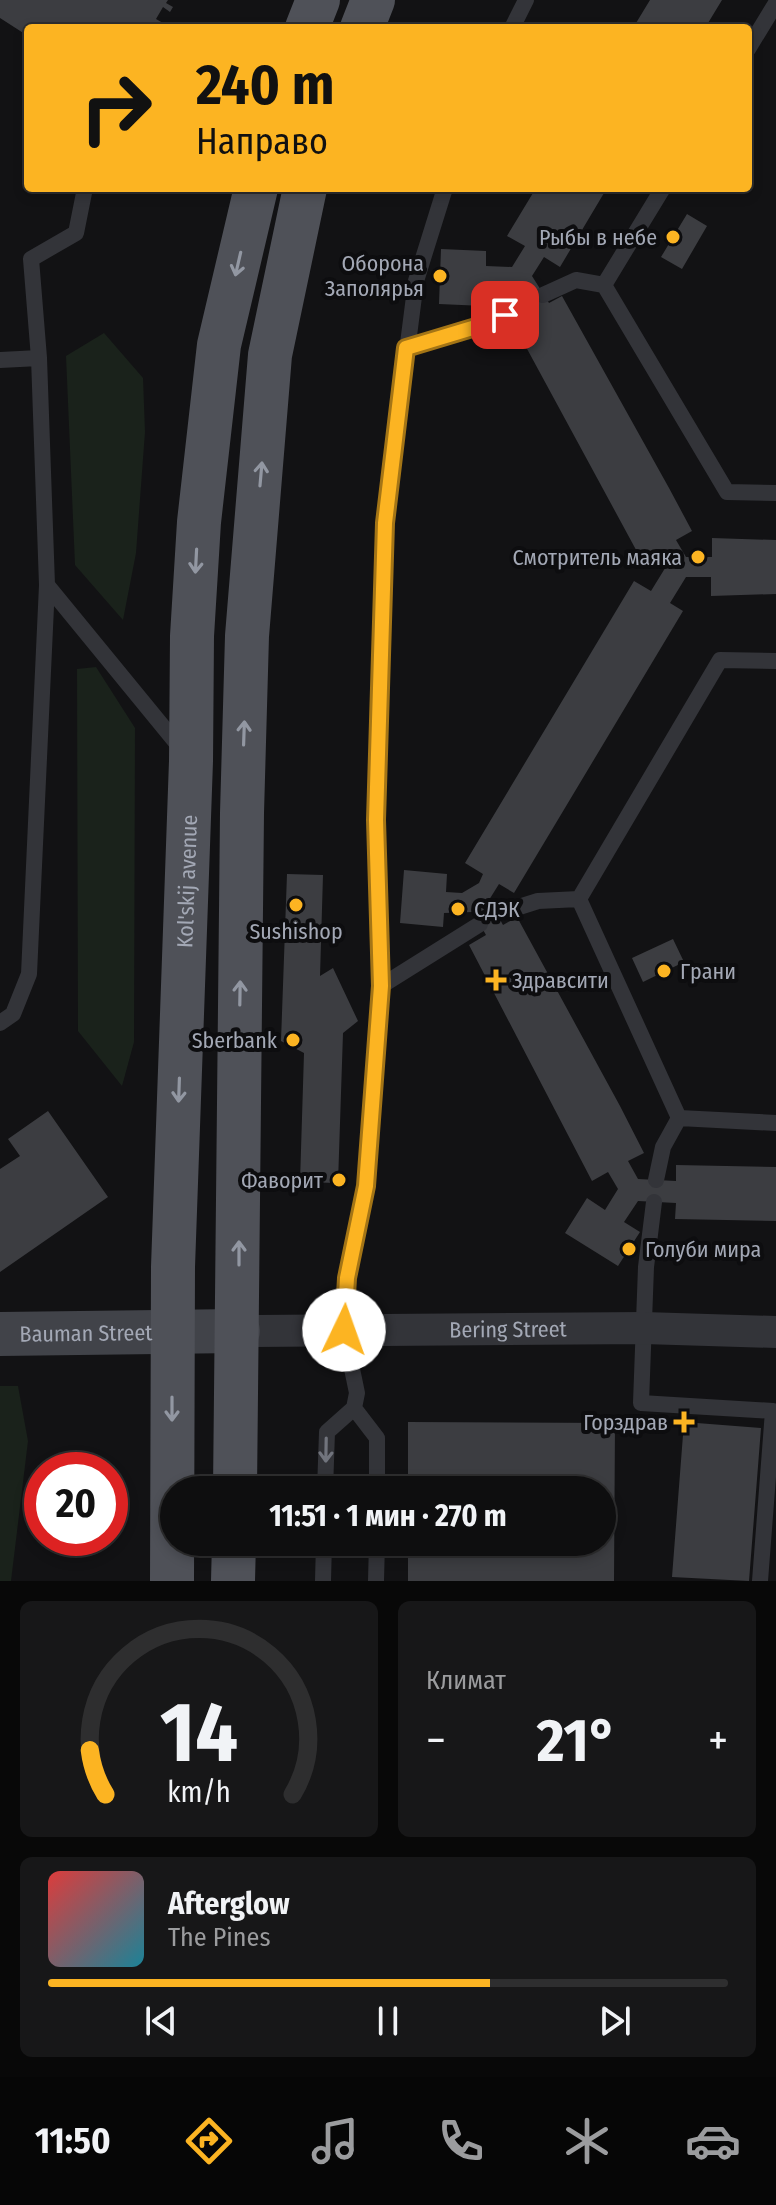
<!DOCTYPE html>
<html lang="ru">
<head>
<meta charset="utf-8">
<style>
  body { margin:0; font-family:"Fira Sans Condensed",sans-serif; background:#171718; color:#f1f3f6; height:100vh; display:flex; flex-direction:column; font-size:30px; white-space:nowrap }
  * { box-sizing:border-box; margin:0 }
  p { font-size:26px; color:#9b9c9e }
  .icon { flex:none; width:44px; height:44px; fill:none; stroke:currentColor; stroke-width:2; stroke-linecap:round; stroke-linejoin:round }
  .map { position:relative; height:1581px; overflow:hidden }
  .details { display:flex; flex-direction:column; gap:20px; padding:20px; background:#080808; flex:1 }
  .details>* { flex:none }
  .banner { position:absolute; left:24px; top:24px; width:728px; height:168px; border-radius:8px; box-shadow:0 4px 12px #0003,0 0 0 2px #2e2e2f; background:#fcb422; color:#111; overflow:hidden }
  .speed { position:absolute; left:24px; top:1452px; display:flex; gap:16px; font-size:40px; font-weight:700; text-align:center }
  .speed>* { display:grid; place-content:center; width:104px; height:104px; border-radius:50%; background:#0e0e0f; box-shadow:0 4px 12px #0003,0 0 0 2px #2e2e2f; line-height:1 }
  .speed .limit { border:12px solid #d22; background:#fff; color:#111 }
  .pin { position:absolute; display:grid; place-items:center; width:68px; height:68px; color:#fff; margin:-34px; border-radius:16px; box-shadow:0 4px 12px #0006 }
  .me { position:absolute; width:88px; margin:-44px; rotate:3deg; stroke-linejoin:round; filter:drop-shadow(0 0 6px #0008) }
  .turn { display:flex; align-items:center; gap:28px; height:168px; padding:0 40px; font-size:36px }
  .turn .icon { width:104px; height:104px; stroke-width:2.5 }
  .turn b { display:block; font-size:56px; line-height:68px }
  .big { font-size:60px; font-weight:700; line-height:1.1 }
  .details .card { flex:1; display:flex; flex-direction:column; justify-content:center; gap:12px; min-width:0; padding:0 28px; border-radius:12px; background:#171718 }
  .details .dial { align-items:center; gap:0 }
  .dial svg { height:208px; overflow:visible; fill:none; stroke:#2e2e2f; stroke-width:7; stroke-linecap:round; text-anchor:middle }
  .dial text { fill:#f1f3f6; stroke:none }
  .song { display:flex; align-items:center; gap:24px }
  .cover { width:96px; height:96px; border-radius:12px; background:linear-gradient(135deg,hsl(0 70% 55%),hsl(190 70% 35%)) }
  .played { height:8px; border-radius:4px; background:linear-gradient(90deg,#fcb422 65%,#2e2e2f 65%) }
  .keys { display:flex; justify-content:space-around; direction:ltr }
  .heat { display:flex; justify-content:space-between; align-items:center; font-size:44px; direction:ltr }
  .details .tiles { flex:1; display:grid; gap:20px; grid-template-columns:1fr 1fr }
  .card:last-child { grid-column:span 2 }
  .trip { position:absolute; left:160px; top:1476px; width:456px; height:80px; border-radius:40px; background:#0e0e0f; box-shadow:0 4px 12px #0003,0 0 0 2px #2e2e2f; font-weight:700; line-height:80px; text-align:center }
  .dock { display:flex; height:128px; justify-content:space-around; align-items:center; background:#060606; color:#9b9c9e }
  .dock .icon { width:56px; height:56px }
  .dock .current { color:#fcb422 }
  .dock b { font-size:36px; color:#f1f3f6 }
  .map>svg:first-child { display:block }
  .green { fill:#1a221b }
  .building { fill:#3c3d41 }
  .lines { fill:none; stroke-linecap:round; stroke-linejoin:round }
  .lane { stroke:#333439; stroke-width:16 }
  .street { stroke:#333439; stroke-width:32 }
  .secondary { stroke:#414349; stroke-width:44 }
  .primary { stroke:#4f5158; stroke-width:44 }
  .oneway { stroke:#9297a2 }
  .oneway2 { stroke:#71747d }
  .route-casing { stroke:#a47516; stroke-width:20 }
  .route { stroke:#fcb422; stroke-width:14 }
  .poi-dot { fill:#fcb422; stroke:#0d0d0f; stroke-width:3 }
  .labels { text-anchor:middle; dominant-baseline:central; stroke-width:8; stroke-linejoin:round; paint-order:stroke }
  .poi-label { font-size:22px; fill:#a3a8b5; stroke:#0d0d0f; text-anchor:end }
  .street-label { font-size:22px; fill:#a3a8b5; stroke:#0d0d0f }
</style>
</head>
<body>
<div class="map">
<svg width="776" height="1581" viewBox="0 0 776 1581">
  <rect width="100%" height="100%" fill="#121214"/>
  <path class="green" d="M104,333L143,378L145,432L136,553L123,620L75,565L66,356Z
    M96,667L135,728L134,1042L122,1086L78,1031L77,669Z
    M0,1386H18L28,1441L11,1581H0Z"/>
  <path class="building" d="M0,0H168L166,3L173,7L170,12L163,7L156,19L163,23L160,28L153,23L150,28H28V36L0,18Z
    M650,0H722L705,28H633Z
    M536,188H607L560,267L544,257L532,276L549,303L562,296L669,488L692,531L676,540L686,557H712V538L776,540V594L711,596V577H686L670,603L683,611L514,893L499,884L489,900L503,925L517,917L620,1106L644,1153L628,1161L638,1179L676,1181V1165L776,1167V1221L675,1219L676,1203L638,1201L624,1222L640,1232L618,1266L565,1233L587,1198L605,1210L618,1189L608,1172L592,1181L568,1135L469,945L486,935L473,912L444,913L443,927L400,923L404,870L447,874L446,892L462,893L479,883L483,874L465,863L634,581L651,591L667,565L658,550L641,559L513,323L527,315L513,291L484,289V306L439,304L441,249L486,251V266L512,267L525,246L507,236Z
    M687,214L707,226L682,269L661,257Z
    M287,874L323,875L320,976L333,968L358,1021L343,1033L338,1183L300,1182L304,1053L281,1041Z
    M673,939L684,962L643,982L632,958Z
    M48,1111L108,1197L0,1272V1169L20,1156L8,1139Z
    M408,1422L615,1423L614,1581H408V1542H602V1490H408Z
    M684,1422L761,1428L749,1581L672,1577Z"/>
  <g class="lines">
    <path class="lane" d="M512,28L526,0
      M748,49L776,3
      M604,285L727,492L776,493
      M543,295L576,280L604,285L663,188
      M406,348L489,323L522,306
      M0,360L39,358
      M47,585L183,751
      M579,899L679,1118L776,1123
      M497,914L538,901L579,899L720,660L776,661
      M381,986L480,924
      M0,1023L13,1014L29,974L47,585L39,358L31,259L76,233L85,188
      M656,1180L663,1147L679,1118
      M654,1202L646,1267L641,1403L773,1411L760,1581
      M354,1408L377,1438V1490
      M325,1490L327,1432L354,1408L357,1393L344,1330L347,1278L366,1186L381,986L376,820L385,523L416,281L445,188
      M323,1581L324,1542
      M376,1581L377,1542"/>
    <path class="street" id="s1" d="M238,1331L644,1328L776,1332"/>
    <path class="secondary" id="s2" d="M0,1334L238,1331"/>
    <g class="primary">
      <path d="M307,28L318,0"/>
      <path d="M362,28L373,0"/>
      <path d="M235,1490L242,813L247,636L270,355L305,188"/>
      <path id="s3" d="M172,1581L173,1267L191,761L192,636L199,522L219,345L256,188"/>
      <path d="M233,1581L234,1542"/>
    </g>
  </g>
  <defs><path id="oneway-shaft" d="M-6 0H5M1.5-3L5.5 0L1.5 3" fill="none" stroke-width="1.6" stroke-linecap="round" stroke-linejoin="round" transform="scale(2)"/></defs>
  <g class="oneway">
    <use href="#oneway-shaft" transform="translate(238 264) rotate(103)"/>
    <use href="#oneway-shaft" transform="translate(261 474) rotate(-85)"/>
    <use href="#oneway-shaft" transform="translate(196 561) rotate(93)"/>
    <use href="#oneway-shaft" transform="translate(244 733) rotate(-88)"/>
    <use href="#oneway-shaft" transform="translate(240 993) rotate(-89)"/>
    <use href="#oneway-shaft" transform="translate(179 1090) rotate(92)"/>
    <use href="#oneway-shaft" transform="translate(239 1253) rotate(-90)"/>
    <use href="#oneway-shaft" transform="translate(172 1409) rotate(90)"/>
  </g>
  <use class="oneway2" href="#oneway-shaft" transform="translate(326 1450) rotate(91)"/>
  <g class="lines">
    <defs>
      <path id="route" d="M344,1330L347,1278L366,1186L381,986L376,820L385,523L406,348L489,323L505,315"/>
    </defs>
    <use href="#route" class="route-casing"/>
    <use href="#route" class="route"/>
  </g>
  <g class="poi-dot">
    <circle cx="673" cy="237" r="8"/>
    <circle cx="440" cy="276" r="8"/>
    <circle cx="698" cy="557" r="8"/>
    <circle cx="296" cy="905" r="8"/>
    <circle cx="458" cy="909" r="8"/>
    <circle cx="664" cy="971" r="8"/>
    <path d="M492 968h8v8h8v8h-8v8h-8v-8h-8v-8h8z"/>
    <circle cx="293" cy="1040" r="8"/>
    <circle cx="339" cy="1180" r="8"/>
    <circle cx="629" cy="1249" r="8"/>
    <path d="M680 1410h8v8h8v8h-8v8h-8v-8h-8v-8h8z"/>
  </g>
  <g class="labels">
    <g class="poi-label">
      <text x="657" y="237">Рыбы в небе</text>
      <text x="424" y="263">Оборона<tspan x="424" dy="25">Заполярья</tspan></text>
      <text x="682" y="557">Смотритель маяка</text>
      <text x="474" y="909" text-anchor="start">СДЭК</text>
      <text x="296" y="931" text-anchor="middle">Sushishop</text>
      <text x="680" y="971" text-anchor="start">Грани</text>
      <text x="512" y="980" text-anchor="start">Здравсити</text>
      <text x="277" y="1040">Sberbank</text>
      <text x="323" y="1180">Фаворит</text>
      <text x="645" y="1249" text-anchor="start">Голуби мира</text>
      <text x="668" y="1422">Горздрав</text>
    </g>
    <g class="street-label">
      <text stroke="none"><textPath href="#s3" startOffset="700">Kol'skij avenue</textPath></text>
      <text stroke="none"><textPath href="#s1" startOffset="270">Bering Street</textPath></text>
      <text stroke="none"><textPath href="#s2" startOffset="86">Bauman Street</textPath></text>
    </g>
  </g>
</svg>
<div class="speed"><div class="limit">20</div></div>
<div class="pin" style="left:505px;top:315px;background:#d93025"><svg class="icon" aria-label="arrive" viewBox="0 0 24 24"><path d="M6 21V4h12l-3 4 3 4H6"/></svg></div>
<svg class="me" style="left:344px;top:1330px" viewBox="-20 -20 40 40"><circle r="19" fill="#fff"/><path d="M0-13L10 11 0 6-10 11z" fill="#fcb422"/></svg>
<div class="trip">11:51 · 1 мин · 270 m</div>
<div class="banner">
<div class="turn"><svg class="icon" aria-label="right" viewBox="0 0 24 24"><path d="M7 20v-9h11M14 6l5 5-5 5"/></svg><div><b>240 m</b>Направо</div></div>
</div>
</div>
<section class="details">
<div class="tiles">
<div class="card dial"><svg viewBox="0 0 100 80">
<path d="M14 69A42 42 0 1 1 86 69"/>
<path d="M14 69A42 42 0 0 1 8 52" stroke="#fcb422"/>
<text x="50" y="56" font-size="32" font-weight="700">14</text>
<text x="50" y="72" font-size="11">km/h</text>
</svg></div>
<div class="card"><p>Климат</p>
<div class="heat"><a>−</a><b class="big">21°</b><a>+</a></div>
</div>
<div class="card">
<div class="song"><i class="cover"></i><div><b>Afterglow</b><p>The Pines</p></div></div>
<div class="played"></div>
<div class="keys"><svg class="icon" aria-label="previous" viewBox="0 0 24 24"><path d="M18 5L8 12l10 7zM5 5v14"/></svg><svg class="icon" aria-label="pause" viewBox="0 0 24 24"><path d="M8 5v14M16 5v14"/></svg><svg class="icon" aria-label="next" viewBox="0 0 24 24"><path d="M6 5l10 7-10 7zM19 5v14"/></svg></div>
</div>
</div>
</section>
<nav class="dock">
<b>11:50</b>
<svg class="icon current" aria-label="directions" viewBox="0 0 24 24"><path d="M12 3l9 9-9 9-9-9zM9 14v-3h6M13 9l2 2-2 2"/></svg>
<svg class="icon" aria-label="music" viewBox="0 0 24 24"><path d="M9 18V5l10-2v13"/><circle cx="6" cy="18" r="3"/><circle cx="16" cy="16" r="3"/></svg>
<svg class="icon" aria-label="phone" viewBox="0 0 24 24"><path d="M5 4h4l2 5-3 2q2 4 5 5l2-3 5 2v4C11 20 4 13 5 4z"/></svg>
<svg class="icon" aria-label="climate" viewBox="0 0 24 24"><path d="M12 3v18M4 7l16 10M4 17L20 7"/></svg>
<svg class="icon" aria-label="car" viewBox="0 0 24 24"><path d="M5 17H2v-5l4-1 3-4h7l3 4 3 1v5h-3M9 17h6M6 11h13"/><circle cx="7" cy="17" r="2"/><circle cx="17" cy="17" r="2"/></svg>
</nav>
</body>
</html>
